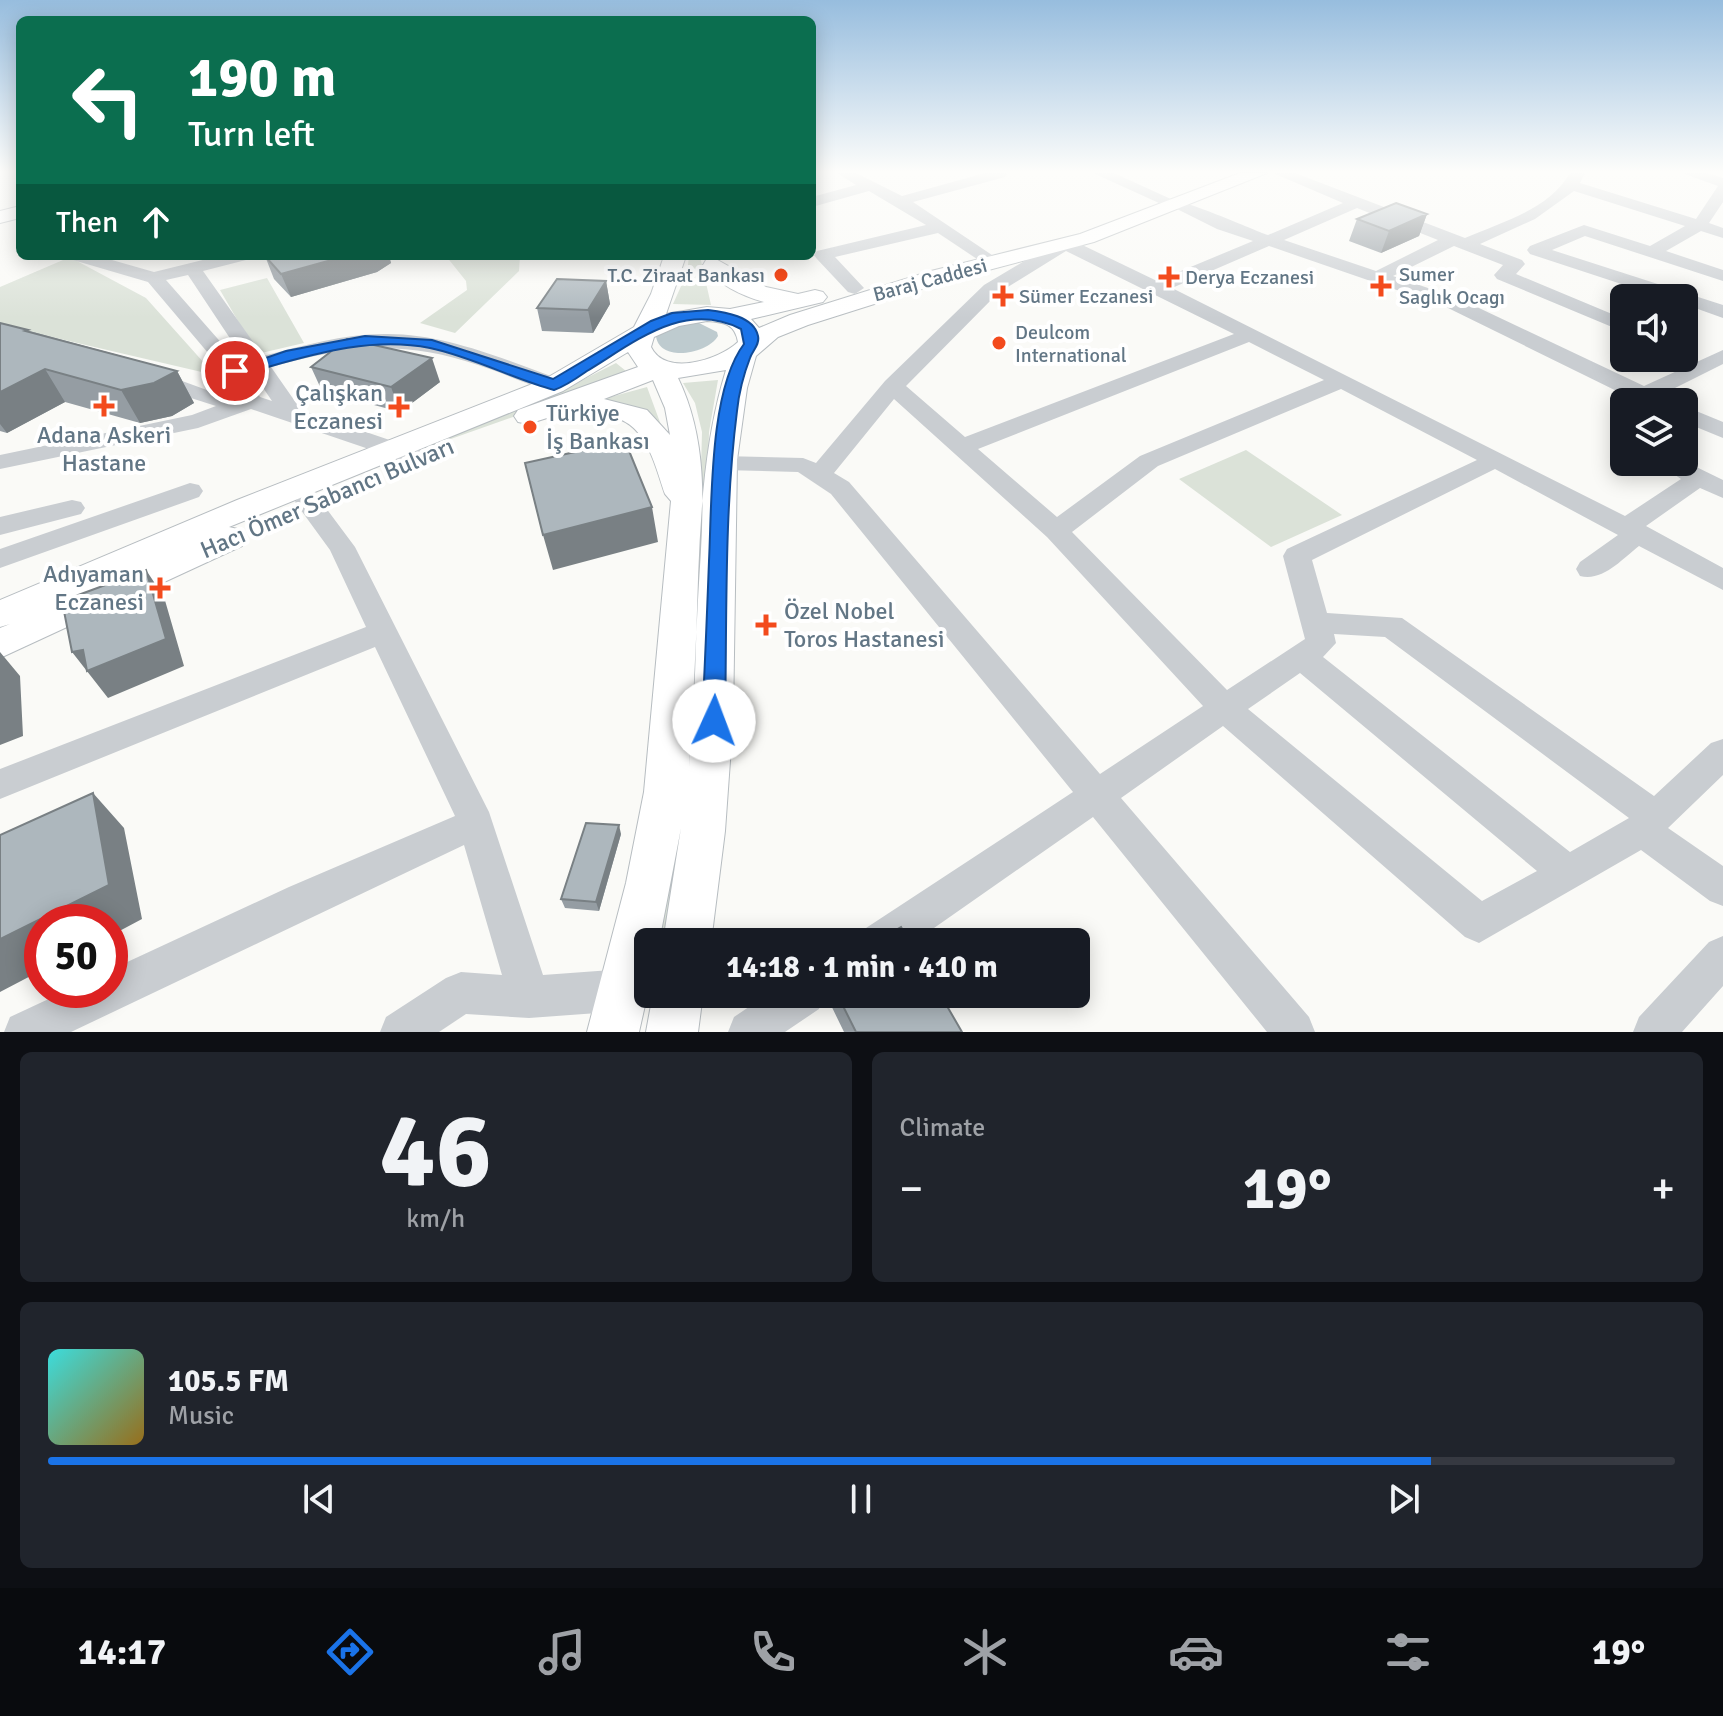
<!DOCTYPE html>
<html lang="en">
<head>
<meta charset="utf-8">
<style>
  body { margin:0; font-family:Signika,sans-serif; background:#20242c; color:#f1f3f6; height:100vh; display:flex; flex-direction:column; font-size:30px; white-space:nowrap }
  * { box-sizing:border-box; margin:0 }
  p { font-size:26px; color:#9ea1a6 }
  .icon { flex:none; width:44px; height:44px; fill:none; stroke:currentColor; stroke-width:2; stroke-linecap:round; stroke-linejoin:round }
  .map { position:relative; height:1032px; overflow:hidden }
  .details { display:flex; flex-direction:column; gap:20px; padding:20px; background:#0d0f14; flex:1 }
  .details>* { flex:none }
  .banner { position:absolute; left:16px; top:16px; width:800px; height:244px; border-radius:12px; box-shadow:0 4px 20px #0003; background:#0b6e4f; color:#fff; overflow:hidden }
  .tools { position:absolute; left:1610px; top:284px; display:grid; gap:16px }
  .tools a { display:grid; place-items:center; width:88px; height:88px; border-radius:12px; background:#171b24; box-shadow:0 4px 20px #0003; font-size:40px }
  .speed { position:absolute; left:24px; top:904px; display:flex; gap:16px; font-size:40px; font-weight:700; text-align:center }
  .speed>* { display:grid; place-content:center; width:104px; height:104px; border-radius:50%; background:#171b24; box-shadow:0 4px 20px #0003; line-height:1 }
  .speed .limit { border:12px solid #d22; background:#fff; color:#111 }
  .pin { position:absolute; display:grid; place-items:center; width:68px; height:68px; color:#fff; margin:-34px; border:4px solid #fff; border-radius:50%; box-shadow:0 2px 8px #0007 }
  .me { position:absolute; width:88px; margin:-44px; rotate:2deg; stroke-linejoin:round; filter:drop-shadow(0 0 6px #0008) }
  .turn { display:flex; align-items:center; gap:28px; height:168px; padding:0 40px; font-size:36px }
  .turn .icon { width:104px; height:104px; stroke-width:2.5 }
  .turn b { display:block; font-size:56px; line-height:68px }
  .then { display:flex; align-items:center; height:76px; padding:0 40px; background:#0003; gap:16px; font-size:30px }
  .big { font-size:60px; font-weight:700; line-height:1.1 }
  .details .card { flex:1; display:flex; flex-direction:column; justify-content:center; gap:12px; min-width:0; padding:0 28px; border-radius:12px; background:#20242c }
  .details .dial { align-items:center; gap:0 }
  .dial b { font-size:104px; line-height:1 }
  .song { display:flex; align-items:center; gap:24px }
  .cover { width:96px; height:96px; border-radius:12px; background:linear-gradient(135deg,hsl(180 70% 55%),hsl(40 70% 35%)) }
  .played { height:8px; border-radius:4px; background:linear-gradient(90deg,#1a73e8 85%,#363941 85%) }
  .keys { display:flex; justify-content:space-around; direction:ltr }
  .heat { display:flex; justify-content:space-between; align-items:center; font-size:44px; direction:ltr }
  .details .tiles { flex:1; display:grid; gap:20px; grid-template-columns:1fr 1fr }
  .card:last-child { grid-column:span 2 }
  .trip { position:absolute; left:634px; top:928px; width:456px; height:80px; border-radius:12px; background:#171b24; box-shadow:0 4px 20px #0003; font-weight:700; line-height:80px; text-align:center }
  .tab-bar { display:flex; height:128px; justify-content:space-around; align-items:center; background:#090b0e; color:#9ea1a6 }
  .tab-bar .icon { width:56px; height:56px }
  .tab-bar .on { color:#1a73e8 }
  .tab-bar b { font-size:36px; color:#f1f3f6 }
  .map>svg:first-child { display:block }
  .green { fill:#dbe2d8 }
  .water { fill:#becbcf }
  .lines { fill:none; stroke-linecap:round; stroke-linejoin:round }
  .major-casing { stroke:#b7bdc1; stroke-width:2 }
  .minor { fill:#c9cdd1; fill-rule:evenodd }
  .major { fill:#fff; fill-rule:evenodd }
  .wall { fill:#959da3 }
  .shaded-wall { fill:#798084 }
  .building { fill:#adb7bd; stroke:#798084; stroke-width:2 }
  .route { fill:#1a73e8; stroke:#114b97; stroke-width:2 }
  .poi-dot { fill:#f34b1d; stroke:#fff; stroke-width:3 }
  .labels { text-anchor:middle; dominant-baseline:central; stroke-width:8; stroke-linejoin:round; paint-order:stroke }
  .far-poi-label { font-size:20px; fill:#627685; stroke:#fff; text-anchor:start }
  .far-street-label { font-size:20px; fill:#627685; stroke:#fff }
  .poi-label { font-size:24px; fill:#627685; stroke:#fff; text-anchor:end }
  .street-label { font-size:24px; fill:#627685; stroke:#fff }
</style>
</head>
<body>
<div class="map">
<svg width="1723" height="1032" viewBox="0 0 1723 1032">
  <rect width="100%" height="100%" fill="#fafaf7"/>
  <path class="green" d="M446,256H520L519,271L455,333L420,323L467,290L466,281Z
    M689,256H700L711,305L673,304L687,273Z
    M63,260H75L146,298L205,364L206,373L0,325V287Z
    M267,278L304,343L257,354L220,290Z
    M616,363L631,375L431,446L428,443L559,392Z
    M718,380L709,432L703,683L668,942H657C699,775 697,603 702,432L695,403L683,383Z
    M647,387L661,425L630,405L585,404Z
    M1246,450L1342,515L1271,547L1179,479Z"/>
  <path class="water" d="M697,322L717,332L718,336C708,354 659,363 656,336L668,327Z"/>
  <g class="lines">
    <defs>
      <path id="major" d="M1240,173H1267L1094,242L947,281L808,325L778,337L756,356L747,388L737,460L733,719L725,831L711,942H663L681,828L659,942H648V992L639,1032H587L626,883L644,792L671,501L665,494C654,462 645,417 603,416C589,415 577,420 566,412L528,424L518,422L514,416L518,410L638,367L628,352L563,391L229,527L242,530L246,538L242,546L0,658V628L10,624L0,627V600L237,500L545,379L634,327L651,294L664,256H686L666,314L707,307L730,309L764,302C742,296 717,284 703,265L706,260L714,258L766,287L798,294L815,290L823,292L827,297L823,302L751,319L759,328L790,315L931,271L1080,234ZM707,321C724,322 735,324 738,342C719,360 665,377 651,347L654,337L679,326ZM726,370C688,493 703,637 689,766C693,711 695,655 698,600C702,525 712,448 678,378ZM653,380L665,408L670,435L647,410L604,399Z
        M20,206V218L0,223V211Z
        M653,994H703L698,1032H646Z"/>
    </defs>
    <use href="#major" class="major-casing"/>
    <path class="minor" d="M837,173H856L902,196L985,173H1007L1005,177L913,202L992,255L989,259H977L938,233L835,257L864,288L855,294L848,292L817,259L814,255L817,251L926,225L869,191L812,207V197L856,185Z
      M1093,173H1114L1173,200L1171,203H1159Z
      M1273,173H1295L1465,238C1501,222 1549,210 1570,173H1585L1580,183L1696,219L1718,186L1682,173H1707L1723,178V202L1709,223L1723,228V238L1701,231L1666,251L1723,270V281L1585,236L1552,250L1723,305V318L1684,304V298H1664L1530,254L1527,250L1530,246L1584,225L1650,246L1685,226L1574,191L1535,219L1480,244L1522,260L1525,264L1516,274L1624,319V332L1497,279L1494,275L1503,265L1454,246L1393,276L1460,299L1644,386L1723,350V364L1661,395L1670,402L1635,400L1446,307L1269,246L1172,288L1625,516L1681,479L1656,462L1684,461L1723,480V498L1700,488L1646,526L1723,568V590L1639,546C1622,559 1603,582 1580,576L1576,569L1580,562L1618,535L1495,469L1312,560L1327,613L1402,618L1654,796L1711,743L1723,739V775L1668,828L1723,866V906L1710,901L1641,850L1479,943L1465,937L1223,726L1121,798L1309,1017L1315,1032H1267L1093,817L914,942H860L866,928L1073,792L831,494L798,472L722,470L713,468L710,463L713,458L722,456L803,458L816,463L885,381L984,285L1060,240H1072L1157,281L1253,241L1217,229L1173,207V201C1184,199 1251,229 1268,235L1343,203ZM1357,208L1438,240L1376,271L1284,240ZM1066,251L1234,334L965,437L906,386L998,293ZM1249,342L1324,380L1140,456L1057,517L978,449ZM1341,389L1477,460L1287,549L1283,556L1305,639L1227,690L1072,532L1158,466ZM894,399L1047,537L1203,706L1100,774L849,482L834,473ZM1334,634L1385,637L1629,818L1570,852L1323,657L1336,643ZM1300,673L1537,871L1482,901L1248,709Z
      M70,256H98L154,272L219,256H249L246,260L203,271L263,356C302,346 343,334 384,334C445,333 506,360 562,380L565,385L554,392C528,385 503,373 478,365C402,339 346,346 271,367L301,410L425,452L428,457L425,462H407L251,409L198,428L0,469V455L192,415L216,406L147,384L144,379L147,374H163L215,393L234,391L225,373L148,282L73,260ZM188,275L245,361L239,363L166,280ZM253,373L272,401L260,397L247,374Z
      M1684,406L1723,422V438L1684,422Z
      M190,483L199,485L203,491L199,497L0,568V549Z
      M308,494L317,496L355,547L489,812L543,975L625,969L640,975L646,990L640,1005L625,1011L529,1018L466,1014L439,1032H380L386,1017L446,978L461,972L502,975L464,845L71,1032H4L10,1017L68,990H110V970L289,887L455,816L375,647L0,799V769L366,627L330,550L295,502L299,496Z
      M72,500L81,502L85,508L81,514L0,535V517Z
      M1723,936V986L1682,1032H1633L1639,1017L1709,942Z
      M768,994H825L819,1009L785,1032H728L734,1017Z"/>
    <use href="#major" class="major"/>
  </g>
  <path class="wall" d="M1427,214L1419,236L1381,253L1349,241L1357,219Z
    M265,256H389L391,263L377,272L291,297L274,279Z
    M606,281L610,304L593,333L542,331L537,308Z
    M0,323L177,371L194,403L172,416L140,423L65,402L7,433L0,431Z
    M311,367L440,382L400,412L322,391Z
    M621,834L599,911L565,908L561,899Z
    M827,994H940L962,1032H844L827,997Z"/>
  <path class="shaded-wall" d="M1427,214L1419,236L1381,253L1389,231Z
    M346,256H389L391,263L377,272L291,297L281,274Z
    M606,281L610,304L593,333L588,310Z
    M432,358L440,382L400,412L391,387Z
    M45,369L65,402L7,433L0,424V392Z
    M177,371L194,403L172,416L140,423L121,390Z
    M652,507L658,542L553,570L543,535Z
    M146,570L164,597L184,666L108,698L72,652Z
    M0,652L20,676L23,736L0,745Z
    M93,793L124,828L142,919L110,936V922H42V970L0,992V939Z
    M619,825L621,834L599,911L596,902Z"/>
  <path class="building" d="M1396,203L1427,214L1389,231L1357,219Z
    M265,256H346L281,274Z
    M557,279L606,281L588,310L537,308Z
    M0,323L28,330L25,331L177,371L154,383L121,390L45,369L0,392Z
    M347,339L432,358L391,387L311,367Z
    M625,441L652,507L543,535L525,463Z
    M146,570L166,639L87,671L83,650L72,652L62,601Z
    M93,793L109,885L0,939V835Z
    M586,823L619,825L596,902L561,899Z
    M901,927L909,942H874Z
    M837,994H940L962,1032H856Z"/>
  <linearGradient id="sky" x2="0" y2="1"><stop stop-color="#97bdde"/><stop offset="0.54" stop-color="#fdfdfb"/><stop offset="1" stop-color="#fdfdfb" stop-opacity="0"/></linearGradient>
  <rect width="1723" height="318" fill="url(#sky)"/>
  <path class="route" d="M708,310C724,312 754,316 758,336C760,345 752,351 750,358C743,376 739,392 737,411C724,513 727,618 725,721L722,727L714,730L706,727L702,721C705,667 707,614 709,561C712,503 709,390 744,344L741,329C684,300 635,342 587,371C577,378 566,386 554,390C513,379 473,357 430,348C363,335 300,359 235,376L228,371L286,351L365,336L432,340L553,379L651,321L672,313Z"/>
  <g class="poi-dot">
    <circle cx="781" cy="275" r="8"/>
    <path d="M1165 265h8v8h8v8h-8v8h-8v-8h-8v-8h8z"/>
    <path d="M1377 274h8v8h8v8h-8v8h-8v-8h-8v-8h8z"/>
    <path d="M999 284h8v8h8v8h-8v8h-8v-8h-8v-8h8z"/>
    <circle cx="999" cy="343" r="8"/>
    <path d="M100 394h8v8h8v8h-8v8h-8v-8h-8v-8h8z"/>
    <path d="M395 395h8v8h8v8h-8v8h-8v-8h-8v-8h8z"/>
    <circle cx="530" cy="427" r="8"/>
    <path d="M156 576h8v8h8v8h-8v8h-8v-8h-8v-8h8z"/>
    <path d="M762 613h8v8h8v8h-8v8h-8v-8h-8v-8h8z"/>
  </g>
  <g class="labels">
    <g class="far-poi-label">
      <text x="1399" y="274">Sumer<tspan x="1399" dy="23">Saglık Ocagı</tspan></text>
      <text x="765" y="275" text-anchor="end">T.C. Ziraat Bankası</text>
      <text x="1185" y="277">Derya Eczanesi</text>
      <text x="1019" y="296">Sümer Eczanesi</text>
      <text x="1015" y="332">Deulcom<tspan x="1015" dy="23">International</tspan></text>
    </g>
    <g class="far-street-label">
      <text transform="translate(930 280) rotate(-15)">Baraj Caddesi</text>
    </g>
    <g class="poi-label">
      <text x="383" y="393">Çalışkan<tspan x="383" dy="28">Eczanesi</tspan></text>
      <text x="546" y="413" text-anchor="start">Türkiye<tspan x="546" dy="28">İş Bankası</tspan></text>
      <text x="104" y="435" text-anchor="middle">Adana Askeri<tspan x="104" dy="28">Hastane</tspan></text>
      <text x="144" y="574">Adıyaman<tspan x="144" dy="28">Eczanesi</tspan></text>
      <text x="784" y="611" text-anchor="start">Özel Nobel<tspan x="784" dy="28">Toros Hastanesi</tspan></text>
    </g>
    <g class="street-label">
      <text transform="translate(327 498) rotate(-23)">Hacı Ömer Sabancı Bulvarı</text>
    </g>
  </g>
</svg>
<div class="tools">
<a><svg class="icon" aria-label="sound" viewBox="0 0 24 24"><path d="M4 9h4l5-4v14l-5-4H4zM17 9q2 3 0 6"/></svg></a>
<a><svg class="icon" aria-label="layers" viewBox="0 0 24 24"><path d="M12 4l9 5-9 5-9-5zM3 14l9 5 9-5"/></svg></a>
</div>
<div class="speed"><div class="limit">50</div></div>
<div class="pin" style="left:235px;top:371px;background:#d93025"><svg class="icon" aria-label="arrive" viewBox="0 0 24 24"><path d="M6 21V4h12l-3 4 3 4H6"/></svg></div>
<svg class="me" style="left:714px;top:721px" viewBox="-20 -20 40 40"><circle r="19" fill="#fff"/><path d="M0-13L10 11 0 6-10 11z" fill="#1a73e8"/></svg>
<div class="trip">14:18 · 1 min · 410 m</div>
<div class="banner">
<div class="turn"><svg class="icon" aria-label="left" viewBox="0 0 24 24"><path d="M17 20v-9H6M10 6l-5 5 5 5"/></svg><div><b>190 m</b>Turn left</div></div>
<div class="then">Then<svg class="icon" aria-label="ahead" viewBox="0 0 24 24"><path d="M12 20V5M6 11l6-6 6 6"/></svg></div>
</div>
</div>
<section class="details">
<div class="tiles">
<div class="card dial"><b>46</b><p>km/h</p></div>
<div class="card"><p>Climate</p>
<div class="heat"><a>−</a><b class="big">19°</b><a>+</a></div>
</div>
<div class="card">
<div class="song"><i class="cover"></i><div><b>105.5 FM</b><p>Music</p></div></div>
<div class="played"></div>
<div class="keys"><svg class="icon" aria-label="previous" viewBox="0 0 24 24"><path d="M18 5L8 12l10 7zM5 5v14"/></svg><svg class="icon" aria-label="pause" viewBox="0 0 24 24"><path d="M8 5v14M16 5v14"/></svg><svg class="icon" aria-label="next" viewBox="0 0 24 24"><path d="M6 5l10 7-10 7zM19 5v14"/></svg></div>
</div>
</div>
</section>
<nav class="tab-bar">
<b>14:17</b>
<svg class="icon on" aria-label="directions" viewBox="0 0 24 24"><path d="M12 3l9 9-9 9-9-9zM9 14v-3h6M13 9l2 2-2 2"/></svg>
<svg class="icon" aria-label="music" viewBox="0 0 24 24"><path d="M9 18V5l10-2v13"/><circle cx="6" cy="18" r="3"/><circle cx="16" cy="16" r="3"/></svg>
<svg class="icon" aria-label="phone" viewBox="0 0 24 24"><path d="M5 4h4l2 5-3 2q2 4 5 5l2-3 5 2v4C11 20 4 13 5 4z"/></svg>
<svg class="icon" aria-label="climate" viewBox="0 0 24 24"><path d="M12 3v18M4 7l16 10M4 17L20 7"/></svg>
<svg class="icon" aria-label="car" viewBox="0 0 24 24"><path d="M5 17H2v-5l4-1 3-4h7l3 4 3 1v5h-3M9 17h6M6 11h13"/><circle cx="7" cy="17" r="2"/><circle cx="17" cy="17" r="2"/></svg>
<svg class="icon" aria-label="filters" viewBox="0 0 24 24"><path d="M4 7h16M4 17h16"/><circle cx="9" cy="7" r="2"/><circle cx="15" cy="17" r="2"/></svg>
<b>19°</b>
</nav>
</body>
</html>
